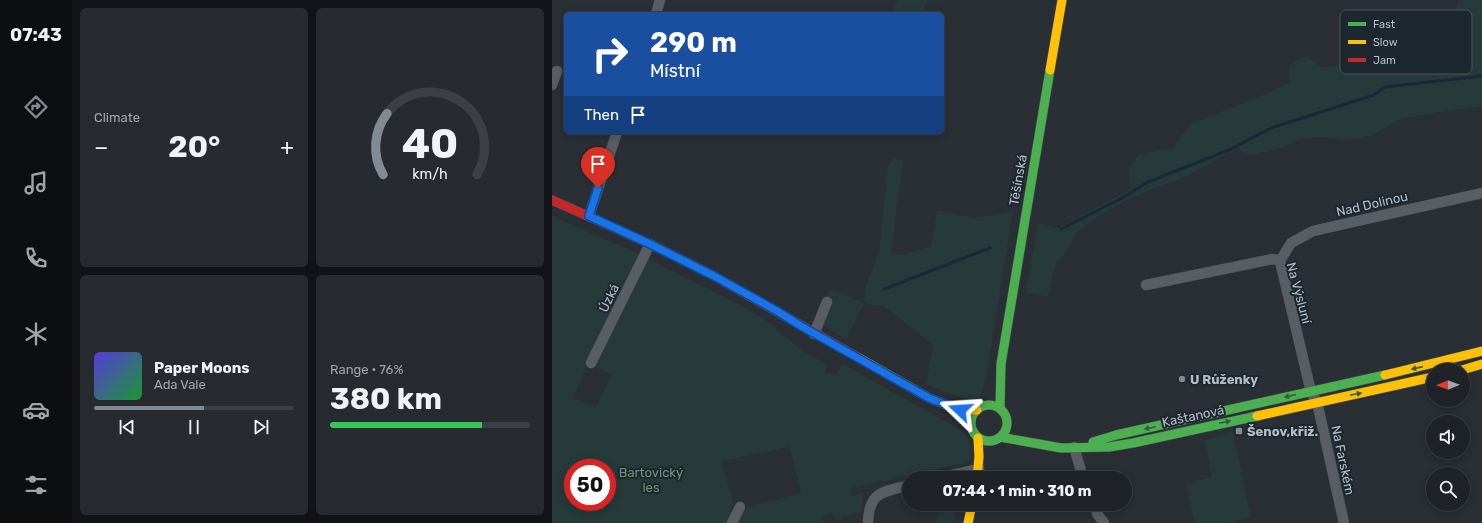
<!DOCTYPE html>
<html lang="en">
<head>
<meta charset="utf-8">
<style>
  body { margin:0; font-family:Rubik,sans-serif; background:#272b30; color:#f1f3f6; height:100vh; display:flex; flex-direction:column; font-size:15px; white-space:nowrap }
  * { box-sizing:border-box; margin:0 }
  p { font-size:13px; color:#a1a4a8 }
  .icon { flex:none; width:22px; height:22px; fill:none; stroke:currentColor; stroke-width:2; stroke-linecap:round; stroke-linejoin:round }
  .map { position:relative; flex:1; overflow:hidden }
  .details { display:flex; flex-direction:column; gap:8px; padding:8px; background:#111316; width:480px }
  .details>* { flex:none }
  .guide { position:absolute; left:12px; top:12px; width:380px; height:122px; border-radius:6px; box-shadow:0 2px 10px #0003,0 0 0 1px #3c4045; background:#1a4fa0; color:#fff; overflow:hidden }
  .needle { width:26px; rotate:269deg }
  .tools { position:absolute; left:874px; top:363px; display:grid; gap:8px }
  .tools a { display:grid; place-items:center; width:44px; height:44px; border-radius:50%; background:#1f2328; box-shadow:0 2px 10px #0003,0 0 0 1px #3c4045; font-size:20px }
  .speed { position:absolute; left:12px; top:459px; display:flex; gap:8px; font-size:20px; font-weight:700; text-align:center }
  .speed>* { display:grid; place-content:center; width:52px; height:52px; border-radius:50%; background:#1f2328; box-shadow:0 2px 10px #0003,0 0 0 1px #3c4045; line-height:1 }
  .speed .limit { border:6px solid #d22; background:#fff; color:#111 }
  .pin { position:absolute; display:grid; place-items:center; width:34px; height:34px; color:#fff; margin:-41px -17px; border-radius:50% 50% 50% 0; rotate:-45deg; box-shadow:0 0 4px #0007 }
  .pin .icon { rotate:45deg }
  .me { position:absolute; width:44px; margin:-22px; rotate:290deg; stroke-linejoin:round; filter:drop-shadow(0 0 3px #0008) }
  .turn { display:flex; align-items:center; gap:14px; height:84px; padding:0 20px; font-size:18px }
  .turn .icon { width:52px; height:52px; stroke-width:2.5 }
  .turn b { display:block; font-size:28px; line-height:34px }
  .then { display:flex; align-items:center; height:38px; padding:0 20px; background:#0003; gap:8px; font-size:15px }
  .big { font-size:30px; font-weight:700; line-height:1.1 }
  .details .widget { flex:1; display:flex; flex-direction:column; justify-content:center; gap:6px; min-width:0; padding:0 14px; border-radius:6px; background:#272b30 }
  .details .dial { align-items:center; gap:0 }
  .dial svg { height:104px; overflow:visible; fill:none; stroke:#3c4045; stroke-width:7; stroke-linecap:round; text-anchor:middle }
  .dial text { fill:#f1f3f6; stroke:none }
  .song { display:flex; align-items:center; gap:12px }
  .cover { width:48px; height:48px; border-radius:6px; background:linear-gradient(135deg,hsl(250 70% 55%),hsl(130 70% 35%)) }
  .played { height:4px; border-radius:2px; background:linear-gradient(90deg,#828b94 55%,#3c4045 55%) }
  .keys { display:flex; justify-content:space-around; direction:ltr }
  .heat { display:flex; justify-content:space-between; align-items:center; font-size:22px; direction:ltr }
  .charge { height:6px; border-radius:3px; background:linear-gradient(90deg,#34c759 76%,#3c4045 0) }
  .details .tiles { flex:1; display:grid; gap:8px; grid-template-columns:repeat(2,1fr) }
  .trip { position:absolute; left:350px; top:471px; width:230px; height:40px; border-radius:20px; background:#1f2328; box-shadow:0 2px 10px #0003,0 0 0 1px #3c4045; font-weight:700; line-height:40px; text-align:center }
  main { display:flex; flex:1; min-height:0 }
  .menu { display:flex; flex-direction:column; width:72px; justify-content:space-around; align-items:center; background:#0c0e10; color:#a1a4a8 }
  .menu .icon { width:28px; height:28px }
  .menu .on { color:#828b94 }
  .menu b { font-size:18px; color:#f1f3f6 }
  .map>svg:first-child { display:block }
  .green { fill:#263a3a; fill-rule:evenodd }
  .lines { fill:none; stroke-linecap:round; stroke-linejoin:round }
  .stream { stroke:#192938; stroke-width:3 }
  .street-casing { stroke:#464c52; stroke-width:11 }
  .fast-casing { stroke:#464c52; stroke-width:10 }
  .slow-casing { stroke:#464c52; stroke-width:10 }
  .jam-casing { stroke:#464c52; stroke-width:10 }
  .street { stroke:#585e63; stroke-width:10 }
  .fast { stroke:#4caf50; stroke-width:9 }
  .slow { stroke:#ffc107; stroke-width:9 }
  .jam { stroke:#c62828; stroke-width:9 }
  .oneway { fill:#2f5d3d }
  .route-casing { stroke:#114b97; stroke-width:10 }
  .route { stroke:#1a73e8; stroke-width:7 }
  .poi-dot { fill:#828b94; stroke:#1c2730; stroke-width:1.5 }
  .labels { text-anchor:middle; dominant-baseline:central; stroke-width:4; stroke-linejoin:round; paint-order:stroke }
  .street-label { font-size:13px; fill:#b2bdc7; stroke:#1c2730 }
  .poi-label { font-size:13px; font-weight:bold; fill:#b2bdc7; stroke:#1c2730; text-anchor:start }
  .park-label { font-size:13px; fill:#6a976f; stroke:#1c2730 }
  .key { fill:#1c2730; stroke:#49545d; stroke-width:1 }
  .key-label { font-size:11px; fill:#b2bdc7 }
</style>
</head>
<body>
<main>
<nav class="menu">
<b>07:43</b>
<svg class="icon on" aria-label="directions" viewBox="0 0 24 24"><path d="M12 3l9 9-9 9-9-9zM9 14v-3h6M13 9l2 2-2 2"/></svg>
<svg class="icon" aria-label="music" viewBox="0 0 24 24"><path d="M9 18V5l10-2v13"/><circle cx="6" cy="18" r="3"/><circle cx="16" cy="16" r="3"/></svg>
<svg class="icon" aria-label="phone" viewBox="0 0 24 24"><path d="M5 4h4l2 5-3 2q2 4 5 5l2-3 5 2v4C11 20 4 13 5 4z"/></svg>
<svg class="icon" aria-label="climate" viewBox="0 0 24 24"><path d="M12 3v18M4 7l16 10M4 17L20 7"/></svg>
<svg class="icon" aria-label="car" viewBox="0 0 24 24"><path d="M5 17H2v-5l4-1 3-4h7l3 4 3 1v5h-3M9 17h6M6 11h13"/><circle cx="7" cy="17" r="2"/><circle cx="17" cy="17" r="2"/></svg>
<svg class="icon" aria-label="filters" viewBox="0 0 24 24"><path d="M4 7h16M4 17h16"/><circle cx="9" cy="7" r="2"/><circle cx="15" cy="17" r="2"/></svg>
</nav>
<section class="details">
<div class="tiles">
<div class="widget"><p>Climate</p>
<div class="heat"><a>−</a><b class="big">20°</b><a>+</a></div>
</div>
<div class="widget dial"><svg viewBox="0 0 100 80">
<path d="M14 69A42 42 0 1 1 86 69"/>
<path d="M14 69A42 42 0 0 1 17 22" stroke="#828b94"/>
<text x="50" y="56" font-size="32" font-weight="700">40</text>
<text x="50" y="72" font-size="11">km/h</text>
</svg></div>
<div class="widget">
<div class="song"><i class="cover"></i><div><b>Paper Moons</b><p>Ada Vale</p></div></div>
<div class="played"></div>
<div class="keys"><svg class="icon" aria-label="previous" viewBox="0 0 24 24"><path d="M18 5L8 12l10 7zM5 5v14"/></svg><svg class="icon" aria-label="pause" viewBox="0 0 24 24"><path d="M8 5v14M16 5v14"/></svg><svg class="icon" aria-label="next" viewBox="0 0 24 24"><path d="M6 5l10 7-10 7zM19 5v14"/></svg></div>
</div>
<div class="widget"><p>Range · 76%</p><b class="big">380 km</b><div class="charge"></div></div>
</div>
</section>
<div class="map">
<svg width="930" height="523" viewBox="0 0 930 523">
  <rect width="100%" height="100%" fill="#292f35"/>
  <path class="green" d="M345,0H375L371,14H341Z
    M910,0H930V106L875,114L848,119L822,135L794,140L774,137L750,138L726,149L697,155L684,147L653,167L627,180L602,188L573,201L543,218L524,234L512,255L503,264L496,297L474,292L486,223L506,228L579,189L577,169L586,154L621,149L638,124L716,93L737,82L738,66L746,59L756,57L770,67L791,65L801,69L810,60L816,47L826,39L828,29L899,24L906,2H910Z
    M341,158L351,161L339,253L350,255L379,247L385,210L422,218L461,212L433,384L428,398L423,402L382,388L374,384L381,345L332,306L312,303L294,340L264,321L271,308L277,289L312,303L314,286L327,251L336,167Z
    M0,216L89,255L20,398L44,407L60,375L41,366L93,258L173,297L213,319L232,336L253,352L276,365L272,373L284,374L291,364L409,430C417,437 423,453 416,462L299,488V496L312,493L310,498V512L289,517V520L284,521L282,513L269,516L271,523H186L195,507L249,493L238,447L170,461L181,503L176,523H0ZM21,468H55V502H21Z
    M681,432L699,517L673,523H643L634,483L660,477L652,440Z
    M389,504H406L401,523H385Z"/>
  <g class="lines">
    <path class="stream" d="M509,229L572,197L596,182L679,149L719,128L822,95L833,87L930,76
      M332,289L438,248"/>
    <defs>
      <path id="street" d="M104,14L108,0
        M0,85L5,71
        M37,216L65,132
        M728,261L739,243L761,231L930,193
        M594,285L721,259L728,261L759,392L765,402L792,523
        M262,334L275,302
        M39,363L98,244
        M522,447L531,478
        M386,478L427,469
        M542,504L546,515L552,523
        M180,523L188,507
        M316,523C317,491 331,492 357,485"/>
      <path id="fast" d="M419 423a18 18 0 1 1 36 0a18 18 0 1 1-36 0Z
        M448,409L449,364L498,70
        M448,437L509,448L557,447L581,443L705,416
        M541,442L564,435L833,375"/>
      <path id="slow" d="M498,70L510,0
        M307,358L377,398L408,410H425
        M910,370L930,364
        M833,375L930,351
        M705,416L881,377
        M425,478L427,457L426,438
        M416,523L420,504"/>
      <path id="jam" d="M0,200L98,244L162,276L307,358"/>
    </defs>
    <use href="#street" class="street-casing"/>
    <use href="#fast" class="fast-casing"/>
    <use href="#slow" class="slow-casing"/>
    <use href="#jam" class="jam-casing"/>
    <use href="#street" class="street"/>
    <use href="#fast" class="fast"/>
    <use href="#slow" class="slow"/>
    <use href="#jam" class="jam"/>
  </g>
  <defs><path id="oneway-solid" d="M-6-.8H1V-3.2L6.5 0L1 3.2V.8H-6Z"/></defs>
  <g class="oneway">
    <use href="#oneway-solid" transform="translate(865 368) rotate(167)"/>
    <use href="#oneway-solid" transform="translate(804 394) rotate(-12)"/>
    <use href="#oneway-solid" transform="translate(738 396) rotate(167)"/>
    <use href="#oneway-solid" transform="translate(673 422) rotate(-12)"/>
    <use href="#oneway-solid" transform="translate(598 428) rotate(168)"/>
  </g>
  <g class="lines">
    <defs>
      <path id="route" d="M46,188L37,216L98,244L162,276L225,311L249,326L377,398L408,410"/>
    </defs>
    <use href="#route" class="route-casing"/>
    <use href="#route" class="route"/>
  </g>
  <g class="poi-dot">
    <circle cx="630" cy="379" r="4"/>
    <rect x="683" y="427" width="8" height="8" rx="2"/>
  </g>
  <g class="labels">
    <g class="street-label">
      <text transform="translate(466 180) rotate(-80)">Těšínská</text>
      <text transform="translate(820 204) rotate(-13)">Nad Dolinou</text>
      <text transform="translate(747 293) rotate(75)">Na Výsluní</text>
      <text transform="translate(57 298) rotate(-64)">Úzká</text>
      <text transform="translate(641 416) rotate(-12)">Kaštanová</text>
      <text transform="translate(791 460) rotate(78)">Na Farském</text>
    </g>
    <g class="poi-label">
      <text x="638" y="379">U Růženky</text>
      <text x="695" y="431">Šenov,křiž.</text>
    </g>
    <g class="park-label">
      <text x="99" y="472">Bartovický<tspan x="99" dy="15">les</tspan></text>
    </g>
  </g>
  <rect x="788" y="10" width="132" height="64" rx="6" class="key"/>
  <rect x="796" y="22" width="18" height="4" fill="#4caf50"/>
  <rect x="796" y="40" width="18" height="4" fill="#ffc107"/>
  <rect x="796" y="58" width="18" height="4" fill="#c62828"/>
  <g class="key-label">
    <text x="821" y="28">Fast</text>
    <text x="821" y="46">Slow</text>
    <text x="821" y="64">Jam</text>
  </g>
</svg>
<div class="tools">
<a><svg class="needle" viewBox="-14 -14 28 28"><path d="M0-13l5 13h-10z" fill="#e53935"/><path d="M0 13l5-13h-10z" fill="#a1a4a8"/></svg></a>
<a><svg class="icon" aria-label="sound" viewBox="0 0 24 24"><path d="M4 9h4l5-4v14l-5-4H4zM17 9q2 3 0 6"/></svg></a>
<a><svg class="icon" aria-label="search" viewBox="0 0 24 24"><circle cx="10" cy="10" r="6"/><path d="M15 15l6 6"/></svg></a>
</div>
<div class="speed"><div class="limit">50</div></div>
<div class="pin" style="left:46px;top:188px;background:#d93025"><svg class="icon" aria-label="arrive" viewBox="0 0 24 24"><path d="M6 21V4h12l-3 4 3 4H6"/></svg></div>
<svg class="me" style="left:408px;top:410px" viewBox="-20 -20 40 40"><path d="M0-17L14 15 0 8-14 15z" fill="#1a73e8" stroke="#fff" stroke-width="4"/></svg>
<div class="trip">07:44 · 1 min · 310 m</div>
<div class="guide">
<div class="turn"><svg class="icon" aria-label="right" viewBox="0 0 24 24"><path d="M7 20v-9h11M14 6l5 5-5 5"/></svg><div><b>290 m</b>Místní</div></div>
<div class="then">Then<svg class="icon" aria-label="arrive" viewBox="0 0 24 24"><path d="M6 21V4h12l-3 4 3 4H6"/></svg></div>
</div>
</div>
</main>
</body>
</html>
